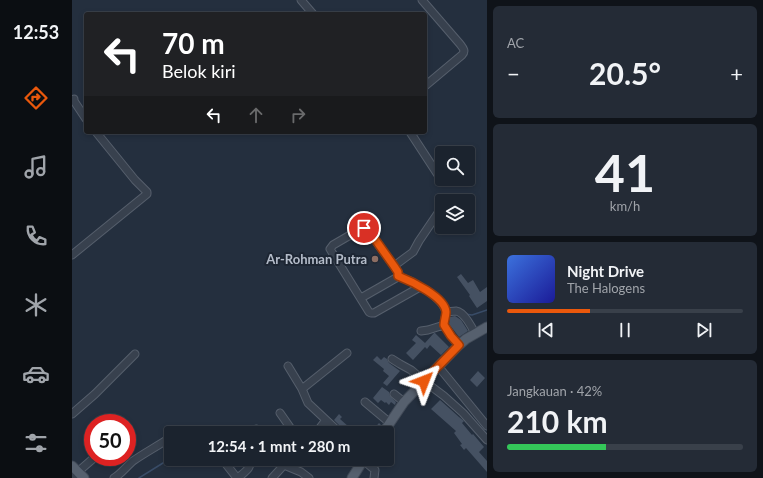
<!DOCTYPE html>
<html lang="id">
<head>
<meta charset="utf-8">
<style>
  body { margin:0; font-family:Lato,sans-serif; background:#242b36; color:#f1f3f6; height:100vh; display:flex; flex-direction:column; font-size:15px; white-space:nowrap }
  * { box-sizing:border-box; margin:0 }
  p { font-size:13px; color:#a0a4aa }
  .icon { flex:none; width:22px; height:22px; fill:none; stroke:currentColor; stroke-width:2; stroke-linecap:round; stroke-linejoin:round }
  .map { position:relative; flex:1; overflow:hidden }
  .sheet { display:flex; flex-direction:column; gap:6px; padding:6px; background:#0f1319; width:276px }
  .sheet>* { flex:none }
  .banner { position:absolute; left:12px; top:12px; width:343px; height:122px; border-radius:4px; box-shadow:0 2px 6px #0003,0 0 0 1px #39404a; background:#202124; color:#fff; overflow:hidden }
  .buttons { position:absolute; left:363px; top:146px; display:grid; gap:8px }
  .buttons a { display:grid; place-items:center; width:40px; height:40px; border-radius:4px; background:#1b232e; box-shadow:0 2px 6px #0003,0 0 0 1px #39404a; font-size:20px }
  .speed { position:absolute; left:12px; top:414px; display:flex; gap:8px; font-size:20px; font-weight:700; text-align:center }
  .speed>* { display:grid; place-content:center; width:52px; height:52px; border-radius:50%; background:#1b232e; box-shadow:0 2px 6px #0003,0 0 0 1px #39404a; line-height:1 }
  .speed .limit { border:6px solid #d22; background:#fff; color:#111 }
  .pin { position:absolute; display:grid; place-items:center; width:34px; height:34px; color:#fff; margin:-17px; border:2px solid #fff; border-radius:50%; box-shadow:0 1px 4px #0007 }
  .me { position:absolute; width:44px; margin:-22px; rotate:45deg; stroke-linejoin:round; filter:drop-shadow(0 0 3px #0008) }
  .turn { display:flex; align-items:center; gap:14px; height:84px; padding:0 12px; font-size:18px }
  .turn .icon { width:52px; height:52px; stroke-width:2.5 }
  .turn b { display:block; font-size:28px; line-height:34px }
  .lanes { display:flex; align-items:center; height:38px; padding:0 12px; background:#0003; justify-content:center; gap:20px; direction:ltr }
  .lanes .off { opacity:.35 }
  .big { font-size:30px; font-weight:700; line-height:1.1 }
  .sheet .card { flex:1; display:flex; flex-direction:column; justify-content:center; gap:6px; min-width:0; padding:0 14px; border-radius:6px; background:#242b36 }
  .sheet .dial { align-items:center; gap:0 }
  .dial b { font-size:52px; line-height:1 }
  .song { display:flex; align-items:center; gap:12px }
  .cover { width:48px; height:48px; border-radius:6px; background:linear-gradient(135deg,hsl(220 70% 55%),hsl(240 70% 35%)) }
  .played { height:4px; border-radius:2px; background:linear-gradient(90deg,#ea580c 35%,#39404a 35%) }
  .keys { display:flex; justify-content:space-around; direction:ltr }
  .heat { display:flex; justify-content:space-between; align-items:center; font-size:22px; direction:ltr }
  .charge { height:6px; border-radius:3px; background:linear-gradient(90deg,#34c759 42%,#39404a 0) }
  .trip { position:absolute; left:92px; top:426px; width:230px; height:40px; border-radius:4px; background:#1b232e; box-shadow:0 2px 6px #0003,0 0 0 1px #39404a; font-weight:700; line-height:40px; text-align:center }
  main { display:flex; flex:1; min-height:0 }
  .tab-bar { display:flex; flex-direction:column; width:72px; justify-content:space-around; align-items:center; background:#0b0e12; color:#a0a4aa }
  .tab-bar .icon { width:28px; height:28px }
  .tab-bar .selected { color:#ea580c }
  .tab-bar b { font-size:18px; color:#f1f3f6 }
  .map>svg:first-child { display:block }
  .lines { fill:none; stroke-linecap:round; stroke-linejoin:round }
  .stream { stroke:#394c67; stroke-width:1.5 }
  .building { fill:#455162 }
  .minor-casing { stroke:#565f6c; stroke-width:9 }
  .major-casing { stroke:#414a57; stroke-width:11 }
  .minor { stroke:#38414e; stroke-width:7 }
  .major { stroke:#56606e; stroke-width:9 }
  .route-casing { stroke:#983908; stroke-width:10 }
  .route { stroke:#ea580c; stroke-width:7 }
  .education-dot { fill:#8d6e63; stroke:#1d2633; stroke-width:1.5 }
  .labels { text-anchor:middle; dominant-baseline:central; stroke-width:4; stroke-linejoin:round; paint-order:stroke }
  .poi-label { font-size:13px; font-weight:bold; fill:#b4bcc9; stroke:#1d2633; text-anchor:end }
</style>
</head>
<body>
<main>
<nav class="tab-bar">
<b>12:53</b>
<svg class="icon selected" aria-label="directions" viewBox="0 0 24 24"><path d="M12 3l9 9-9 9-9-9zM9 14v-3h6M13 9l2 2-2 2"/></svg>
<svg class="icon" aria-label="music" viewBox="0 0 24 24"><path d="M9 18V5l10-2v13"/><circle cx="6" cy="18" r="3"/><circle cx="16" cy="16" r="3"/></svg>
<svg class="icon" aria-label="phone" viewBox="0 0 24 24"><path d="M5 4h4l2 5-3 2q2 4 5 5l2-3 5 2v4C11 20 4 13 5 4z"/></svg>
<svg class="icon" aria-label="climate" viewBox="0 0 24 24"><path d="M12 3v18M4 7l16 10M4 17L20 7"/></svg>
<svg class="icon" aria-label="car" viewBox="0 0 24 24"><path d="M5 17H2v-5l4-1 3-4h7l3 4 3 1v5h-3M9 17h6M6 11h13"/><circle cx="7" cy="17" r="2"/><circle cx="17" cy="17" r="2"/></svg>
<svg class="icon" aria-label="filters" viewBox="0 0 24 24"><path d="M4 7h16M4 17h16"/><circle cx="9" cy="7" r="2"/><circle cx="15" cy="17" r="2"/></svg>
</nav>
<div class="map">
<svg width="415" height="478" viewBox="0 0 415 478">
  <rect width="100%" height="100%" fill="#242f3e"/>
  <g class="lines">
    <path class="stream" d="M393,314L400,315L415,310
      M67,478L91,463L99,456"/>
  </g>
  <path class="building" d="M389,274L396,283L401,280L408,292L415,287V301L405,308L397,296L398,295L385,277Z
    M383,316L389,320L396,331L387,337L377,324L378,317Z
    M362,333H363L377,347L369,355L358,345L355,349L353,347L341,360L334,353L344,343L340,340L344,335L353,343Z
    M305,356L309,360L312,357L315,359L317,363L328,371L315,386L311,383L317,376L311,371L312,369L301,360Z
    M406,371L413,378L405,387L398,380Z
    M310,387L317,392L318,396L324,402L323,405L319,402L317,405L314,402L313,403L309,400L306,403L301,398Z
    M368,400L387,417L392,421L390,423L400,435L401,434L412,447L407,452L415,461V472L394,448L392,450L388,445L390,444L382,433L384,431L359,409Z
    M267,414L270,417L268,419L277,427L273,431L262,420Z
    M307,423L309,425L305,433H292L289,430L293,425L300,431Z"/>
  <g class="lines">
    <defs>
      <path id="minor" d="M229,0L241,14
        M350,0L388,44C391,48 394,51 390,55L353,86
        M2,99V101L14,119
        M338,132L368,178
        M0,255L75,194V192L63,180L24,132
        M322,266L341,252L347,241L366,213
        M326,276L340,282L348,287
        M289,298L324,278L327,274L322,266L296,230L292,227L261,245L258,249L297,312L299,313H302L348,287C356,290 372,302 374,312C374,316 372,321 372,325L379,336L387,345
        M374,312C377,312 381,311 384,311C392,312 400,327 403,334
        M349,331L356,330L372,325
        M320,359L328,364L339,370L352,381L372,396L391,413L415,440
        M216,366L230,389
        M366,366L415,426
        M322,394L332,402
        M293,402L318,423
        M208,413L222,433
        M0,414L23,394L63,354
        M175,433L184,429L188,433
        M244,433L254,420
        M268,433L236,403L230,389L275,353
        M150,459L165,478
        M208,459L212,465L229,472L237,478
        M291,460L303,470L302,478
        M0,477L23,457
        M42,478C48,475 55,466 61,461C71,454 82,448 93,441
        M166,478C171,473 182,467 177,459
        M200,478L212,465"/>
      <path id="major" d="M311,433L332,402L387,345L394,339L415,327
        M0,466L12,478
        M280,478L292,459"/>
    </defs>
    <use href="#minor" class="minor-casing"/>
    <use href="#major" class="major-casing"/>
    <use href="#minor" class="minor"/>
    <use href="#major" class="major"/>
  </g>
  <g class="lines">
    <defs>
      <path id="route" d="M292,228H295L322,266L326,272V276C339,281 373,297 374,312C374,316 372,321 372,325L379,336L387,345L352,381"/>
    </defs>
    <use href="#route" class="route-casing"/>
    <use href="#route" class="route"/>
  </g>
  <circle class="education-dot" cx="303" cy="259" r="4"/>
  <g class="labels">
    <g class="poi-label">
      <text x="295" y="259">Ar-Rohman Putra</text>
    </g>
  </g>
</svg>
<div class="buttons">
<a><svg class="icon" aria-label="search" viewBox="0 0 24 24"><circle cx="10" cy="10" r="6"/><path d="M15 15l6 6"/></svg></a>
<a><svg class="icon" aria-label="layers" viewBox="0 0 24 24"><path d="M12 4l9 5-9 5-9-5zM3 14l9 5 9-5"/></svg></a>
</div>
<div class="speed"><div class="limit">50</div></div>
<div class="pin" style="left:292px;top:228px;background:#d93025"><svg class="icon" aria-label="arrive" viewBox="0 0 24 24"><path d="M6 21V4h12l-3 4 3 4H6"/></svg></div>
<svg class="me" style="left:352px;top:381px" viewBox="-20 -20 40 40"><path d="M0-17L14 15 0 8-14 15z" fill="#ea580c" stroke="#fff" stroke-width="4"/></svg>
<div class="trip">12:54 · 1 mnt · 280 m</div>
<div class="banner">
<div class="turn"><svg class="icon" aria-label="left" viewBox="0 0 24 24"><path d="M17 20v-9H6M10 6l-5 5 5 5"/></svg><div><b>70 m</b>Belok kiri</div></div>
<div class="lanes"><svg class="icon" aria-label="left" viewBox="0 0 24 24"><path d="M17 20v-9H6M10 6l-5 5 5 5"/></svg><svg class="icon off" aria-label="ahead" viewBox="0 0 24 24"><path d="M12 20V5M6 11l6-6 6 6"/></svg><svg class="icon off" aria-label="right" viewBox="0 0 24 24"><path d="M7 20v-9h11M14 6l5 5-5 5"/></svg></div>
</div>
</div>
<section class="sheet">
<div class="card"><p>AC</p>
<div class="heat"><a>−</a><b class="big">20.5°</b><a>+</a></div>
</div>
<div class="card dial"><b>41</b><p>km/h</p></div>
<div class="card">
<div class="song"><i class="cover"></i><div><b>Night Drive</b><p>The Halogens</p></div></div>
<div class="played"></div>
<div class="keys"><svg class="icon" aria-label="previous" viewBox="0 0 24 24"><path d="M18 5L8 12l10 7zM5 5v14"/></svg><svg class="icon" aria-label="pause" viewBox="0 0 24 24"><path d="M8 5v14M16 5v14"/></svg><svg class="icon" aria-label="next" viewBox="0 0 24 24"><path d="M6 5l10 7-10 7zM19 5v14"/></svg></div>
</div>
<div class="card"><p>Jangkauan · 42%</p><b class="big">210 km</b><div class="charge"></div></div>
</section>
</main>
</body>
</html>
